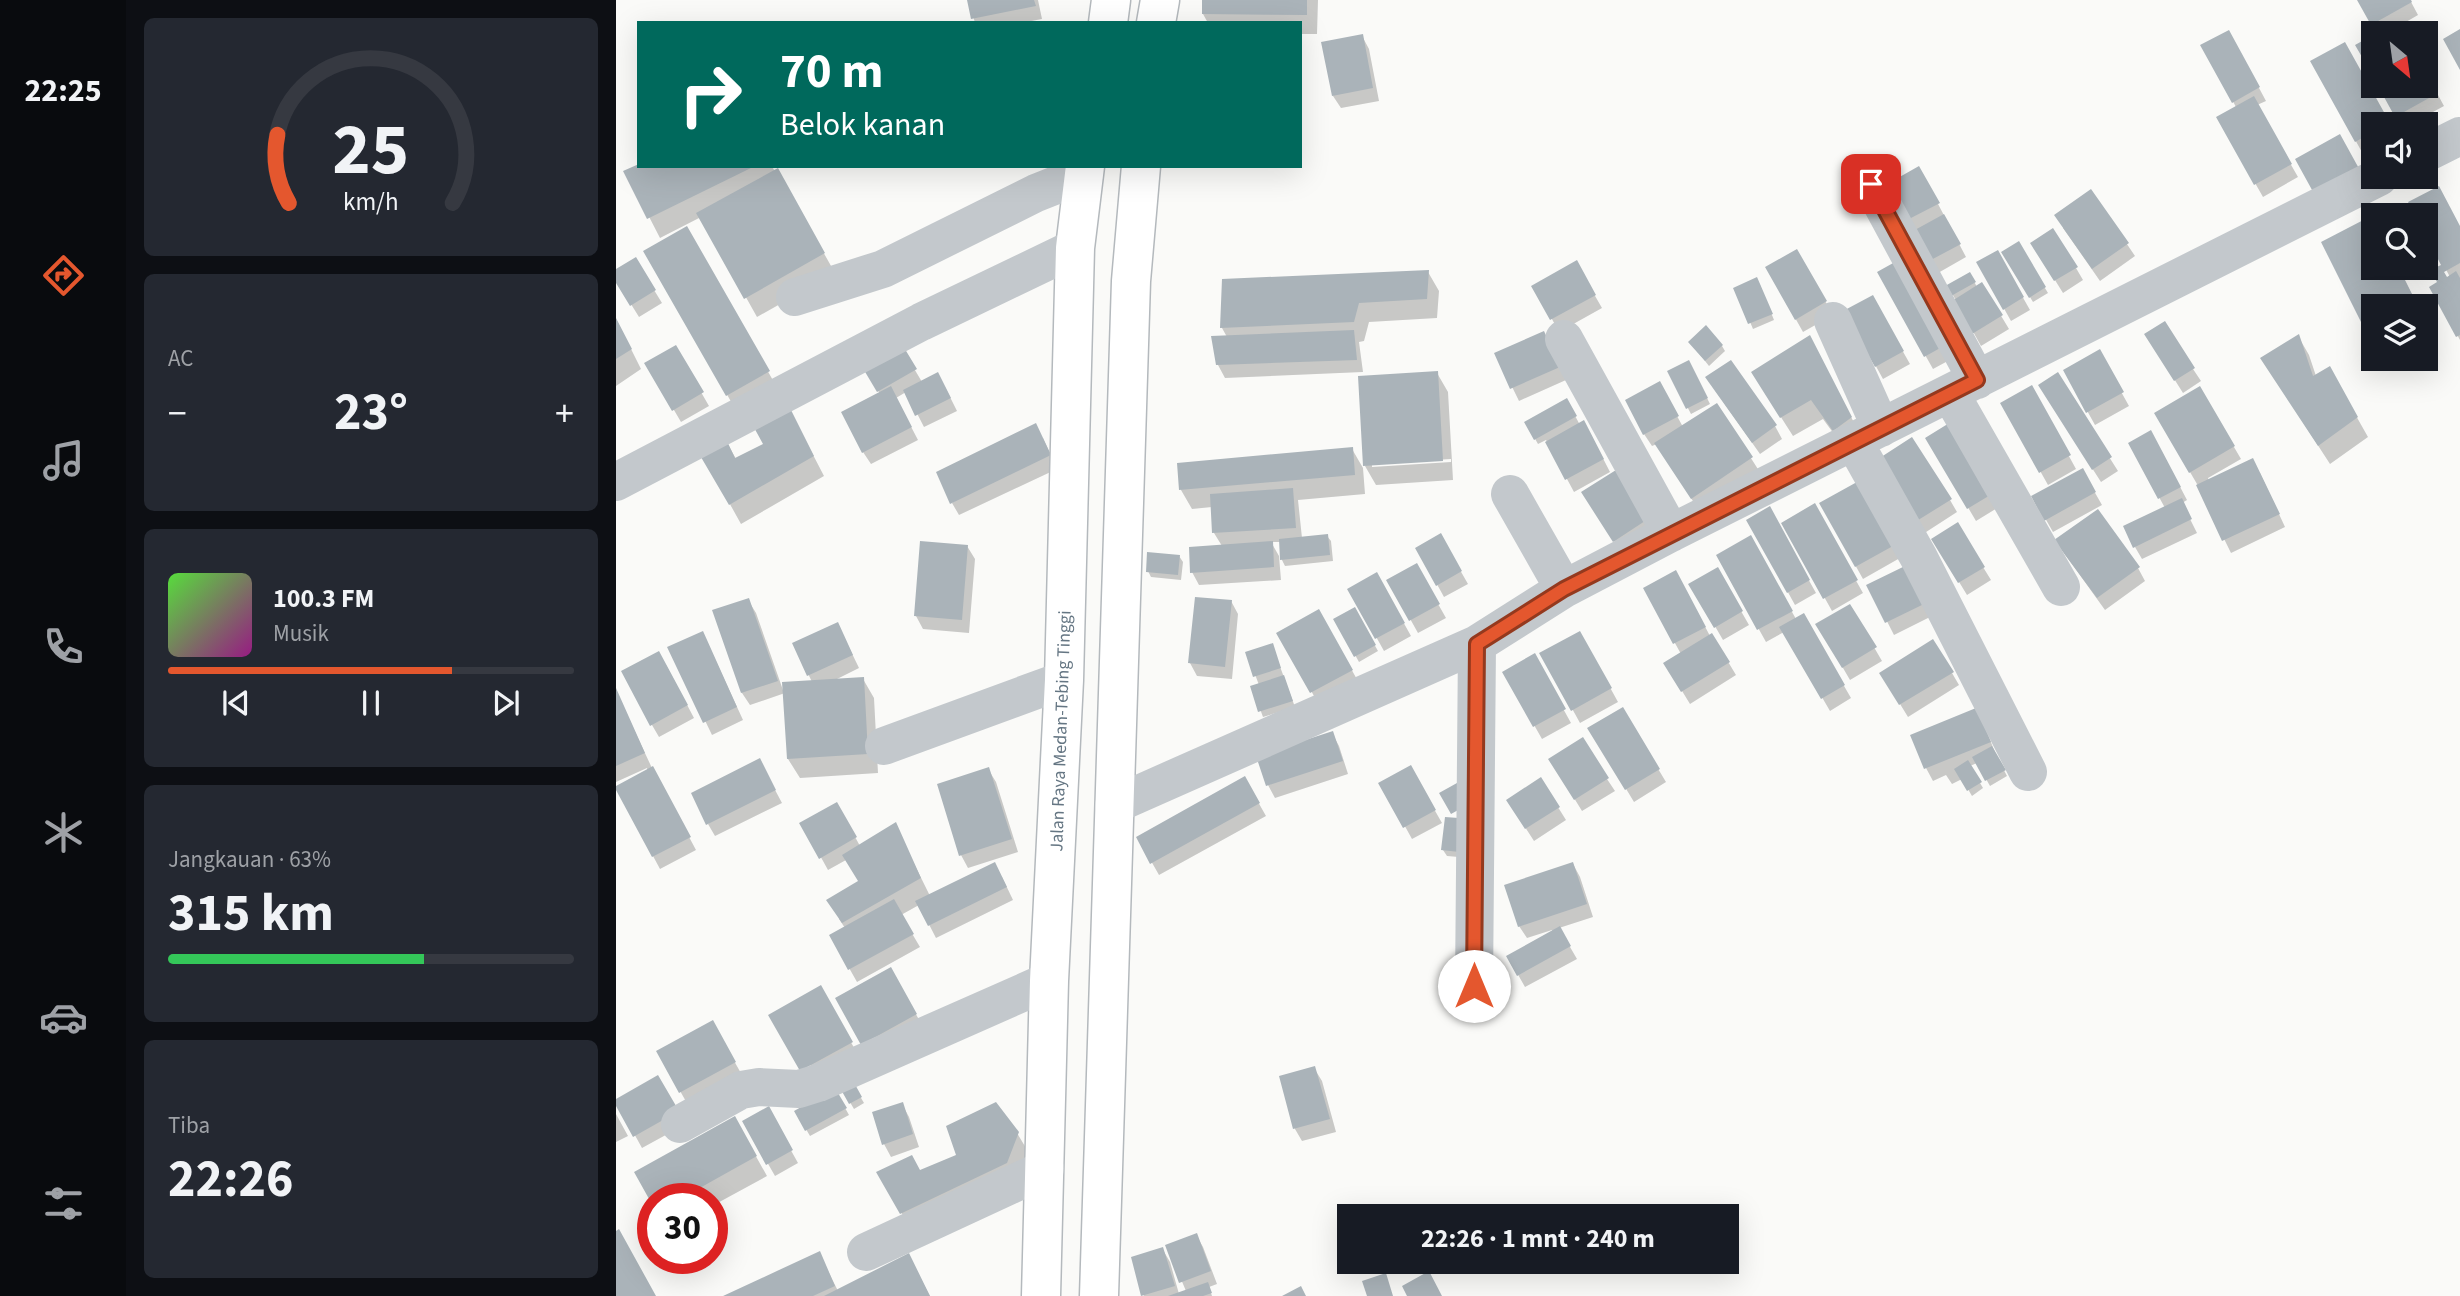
<!DOCTYPE html>
<html lang="id">
<head>
<meta charset="utf-8">
<style>
  body { margin:0; font-family:"Source Sans 3",sans-serif; background:#242831; color:#f1f3f6; height:100vh; display:flex; flex-direction:column; font-size:26px; white-space:nowrap }
  * { box-sizing:border-box; margin:0 }
  p { font-size:23px; color:#9ea1a6 }
  .icon { flex:none; width:38px; height:38px; fill:none; stroke:currentColor; stroke-width:2; stroke-linecap:round; stroke-linejoin:round }
  .map { position:relative; flex:1; overflow:hidden }
  .panel { display:flex; flex-direction:column; gap:18px; padding:18px; background:#0d0f14; width:490px }
  .panel>* { flex:none }
  .hud { position:absolute; left:21px; top:21px; width:665px; height:147px; border-radius:0px; box-shadow:0 7px 28px #0002; background:#00695c; color:#fff; overflow:hidden }
  .needle { width:46px; rotate:151deg }
  .buttons { position:absolute; left:1745px; top:21px; display:grid; gap:14px }
  .buttons a { display:grid; place-items:center; width:77px; height:77px; border-radius:0px; background:#171b24; box-shadow:0 7px 28px #0002; font-size:35px }
  .speed { position:absolute; left:21px; top:1183px; display:flex; gap:14px; font-size:35px; font-weight:700; text-align:center }
  .speed>* { display:grid; place-content:center; width:91px; height:91px; border-radius:50%; background:#171b24; box-shadow:0 7px 28px #0002; line-height:1 }
  .speed .limit { border:10px solid #d22; background:#fff; color:#111 }
  .pin { position:absolute; display:grid; place-items:center; width:60px; height:60px; color:#fff; margin:-30px; border-radius:14px; box-shadow:0 4px 10px #0006 }
  .me { position:absolute; width:77px; margin:-38px; rotate:0deg; stroke-linejoin:round; filter:drop-shadow(0 0 5px #0008) }
  .turn { display:flex; align-items:center; gap:24px; height:147px; padding:0 28px; font-size:32px }
  .turn .icon { width:91px; height:91px; stroke-width:2.5 }
  .turn b { display:block; font-size:49px; line-height:60px }
  .big { font-size:52px; font-weight:700; line-height:1.1 }
  .panel .card { flex:1; display:flex; flex-direction:column; justify-content:center; gap:10px; min-width:0; padding:0 24px; border-radius:10px; background:#242831 }
  .panel .dial { align-items:center; gap:0 }
  .dial svg { height:182px; overflow:visible; fill:none; stroke:#363941; stroke-width:7; stroke-linecap:round; text-anchor:middle }
  .dial text { fill:#f1f3f6; stroke:none }
  .song { display:flex; align-items:center; gap:21px }
  .cover { width:84px; height:84px; border-radius:10px; background:linear-gradient(135deg,hsl(110 70% 55%),hsl(310 70% 35%)) }
  .played { height:7px; border-radius:4px; background:linear-gradient(90deg,#e4572e 70%,#363941 70%) }
  .keys { display:flex; justify-content:space-around; direction:ltr }
  .heat { display:flex; justify-content:space-between; align-items:center; font-size:38px; direction:ltr }
  .charge { height:10px; border-radius:5px; background:linear-gradient(90deg,#34c759 63%,#363941 0) }
  .trip { position:absolute; left:721px; top:1204px; width:402px; height:70px; border-radius:0px; background:#171b24; box-shadow:0 7px 28px #0002; font-weight:700; line-height:70px; text-align:center }
  main { display:flex; flex:1; min-height:0 }
  .dock { display:flex; flex-direction:column; width:126px; justify-content:space-around; align-items:center; background:#090b0e; color:#9ea1a6 }
  .dock .icon { width:49px; height:49px }
  .dock .on { color:#e4572e }
  .dock b { font-size:32px; color:#f1f3f6 }
  .map>svg:first-child { display:block }
  .shadow { fill:#0003; fill-rule:evenodd }
  .building { fill:#aab3b9 }
  .lines { fill:none; stroke-linecap:round; stroke-linejoin:round }
  .highway-casing { stroke:#b4b9bd; stroke-width:41 }
  .minor { stroke:#c3c8cc; stroke-width:38 }
  .highway { stroke:#fff; stroke-width:38 }
  .route-casing { stroke:#94391e; stroke-width:18 }
  .route { stroke:#e4572e; stroke-width:12 }
  .labels { text-anchor:middle; dominant-baseline:central; stroke-width:7; stroke-linejoin:round; paint-order:stroke }
  .street-label { font-size:18px; fill:#657683; stroke:#fff }
</style>
</head>
<body>
<main>
<nav class="dock">
<b>22:25</b>
<svg class="icon on" aria-label="directions" viewBox="0 0 24 24"><path d="M12 3l9 9-9 9-9-9zM9 14v-3h6M13 9l2 2-2 2"/></svg>
<svg class="icon" aria-label="music" viewBox="0 0 24 24"><path d="M9 18V5l10-2v13"/><circle cx="6" cy="18" r="3"/><circle cx="16" cy="16" r="3"/></svg>
<svg class="icon" aria-label="phone" viewBox="0 0 24 24"><path d="M5 4h4l2 5-3 2q2 4 5 5l2-3 5 2v4C11 20 4 13 5 4z"/></svg>
<svg class="icon" aria-label="climate" viewBox="0 0 24 24"><path d="M12 3v18M4 7l16 10M4 17L20 7"/></svg>
<svg class="icon" aria-label="car" viewBox="0 0 24 24"><path d="M5 17H2v-5l4-1 3-4h7l3 4 3 1v5h-3M9 17h6M6 11h13"/><circle cx="7" cy="17" r="2"/><circle cx="17" cy="17" r="2"/></svg>
<svg class="icon" aria-label="filters" viewBox="0 0 24 24"><path d="M4 7h16M4 17h16"/><circle cx="9" cy="7" r="2"/><circle cx="15" cy="17" r="2"/></svg>
</nav>
<section class="panel">
<div class="card dial"><svg viewBox="0 0 100 80">
<path d="M14 69A42 42 0 1 1 86 69"/>
<path d="M14 69A42 42 0 0 1 9 39" stroke="#e4572e"/>
<text x="50" y="56" font-size="32" font-weight="700">25</text>
<text x="50" y="72" font-size="11">km/h</text>
</svg></div>
<div class="card"><p>AC</p>
<div class="heat"><a>−</a><b class="big">23°</b><a>+</a></div>
</div>
<div class="card">
<div class="song"><i class="cover"></i><div><b>100.3 FM</b><p>Musik</p></div></div>
<div class="played"></div>
<div class="keys"><svg class="icon" aria-label="previous" viewBox="0 0 24 24"><path d="M18 5L8 12l10 7zM5 5v14"/></svg><svg class="icon" aria-label="pause" viewBox="0 0 24 24"><path d="M8 5v14M16 5v14"/></svg><svg class="icon" aria-label="next" viewBox="0 0 24 24"><path d="M6 5l10 7-10 7zM19 5v14"/></svg></div>
</div>
<div class="card"><p>Jangkauan · 63%</p><b class="big">315 km</b><div class="charge"></div></div>
<div class="card"><p>Tiba</p><b class="big">22:26</b></div>
</section>
<div class="map">
<svg width="1844" height="1296" viewBox="0 0 1844 1296">
  <rect width="100%" height="100%" fill="#fafaf8"/>
  <path class="shadow" d="M353,0H422L426,19L405,23H359Z
    M588,0H702L701,34H684V23H592L587,14Z
    M1743,0H1794L1802,15L1783,26L1787,33H1762Z
    M746,36L753,49L763,101L725,108L717,96Z
    M1728,44L1773,124H1757V148L1747,154L1696,62Z
    M1620,45L1650,101L1641,105L1682,177L1647,197L1602,118L1620,107L1587,46Z
    M1810,73L1828,106L1795,124H1786L1764,86H1810Z
    M23,166H156L159,172L161,170L219,273L141,317L85,217L44,238L10,172Z
    M1303,168L1350,257L1322,273L1275,183Z
    M1475,191L1519,256L1484,281L1447,228Z
    M1794,203L1844,229V340L1815,287L1834,277L1810,232V215H1801Z
    M1757,220V268H1782L1802,306H1757V339L1707,242Z
    M71,228L163,391L122,414L30,251Z
    M1402,244L1432,293L1417,302L1387,253Z
    M1181,251L1217,315L1187,332L1151,268Z
    M1381,252L1414,310L1395,321L1362,262Z
    M1424,256L1460,268L1467,280L1447,293Z
    M19,259L46,303L23,317L0,280V271Z
    M960,263L986,308L943,332L918,286Z
    M812,272L823,291L821,318L753,322L748,341L743,342L747,372L609,378L602,365L611,337L606,328L608,281Z
    M1263,273L1341,356L1317,369Z
    M1354,274L1361,287L1366,284L1393,329L1365,346L1332,286Z
    M1144,285L1158,320L1137,329L1120,288Z
    M1256,297L1294,364L1267,379L1230,312Z
    M0,319L25,369L0,386Z
    M1682,336L1693,355L1700,376L1713,368L1752,437L1714,464L1646,359Z
    M280,338L306,382L329,387L341,411L308,427L290,392L280,398L302,440L255,464L247,452L264,394L244,360Z
    M1074,342L1106,346L1109,351L1093,366Z
    M935,346L950,380L903,401L880,354Z
    M59,347L93,406L65,422L31,364Z
    M1538,347L1577,369L1585,381L1567,393Z
    M1483,352L1513,406L1479,425L1449,371Z
    M1204,357L1246,438L1229,449L1207,419L1177,436L1149,392Z
    M1073,362L1094,404L1075,414L1053,372Z
    M821,373L832,392L837,480L760,485L749,466ZM835,459V462L756,467V464Z
    M1441,375L1502,471L1485,482L1431,398Z
    M1043,383L1067,427L1101,405L1147,477L1087,517L1041,444L1036,446L1028,434Z
    M1415,387L1460,469L1432,485L1386,403Z
    M1584,389L1625,459L1592,478L1593,481L1644,473L1669,527L1615,553L1581,484L1540,414Z
    M1099,390L1159,426L1166,439L1144,454Z
    M951,401L964,425L975,435L994,472L958,492L930,440L922,444L910,423Z
    M181,424L208,476L125,524L85,452L109,439L120,459L149,445Z
    M427,438L441,469L343,515L336,503Z
    M1311,438L1391,502L1360,521Z
    M1514,444L1542,445L1571,500L1566,503L1581,533L1526,559L1519,547L1549,508Z
    M736,449L747,468L749,494L682,500L686,538L711,536L715,541L717,561L669,566L666,560L665,542H655L663,556L665,580L583,585L576,572L606,546L598,533L596,507L576,509L565,490L563,464Z
    M1466,470L1486,505L1437,532L1417,497Z
    M1269,474L1334,500L1341,512L1307,534Z
    M1205,504L1291,554L1247,579Z
    M975,506L1031,520L1038,533L1006,553Z
    M1198,506L1247,593L1216,611L1167,523Z
    M1153,509L1200,593L1179,605L1132,520Z
    M1341,525L1375,580L1351,595L1317,539Z
    M824,535L852,584L828,597L801,548Z
    M1134,538L1180,619L1187,615L1235,698L1214,711L1168,632L1150,642L1102,556Z
    M351,546L359,559L353,633L307,629L300,616Z
    M1448,553L1522,568L1529,581L1489,610Z
    M563,556L567,562L565,580L535,577L532,571Z
    M800,565L830,618L802,633L773,581Z
    M1289,568L1314,617L1278,635L1253,586Z
    M1101,569L1133,625L1107,640L1075,585Z
    M761,575L795,636L768,651L734,590Z
    M1067,585L1094,636L1096,635L1120,675L1074,704L1049,663L1065,654L1029,589Z
    M132,600L140,613L168,693L196,682L178,644L228,637L243,668L217,681L247,679L258,698L262,773L184,778L172,759L169,693L134,705L126,693L98,612Z
    M615,601L622,614L616,679L581,676L574,663Z
    M1234,606L1266,661L1234,680L1202,625Z
    M738,609L762,651L743,662L719,619Z
    M703,611L743,683L703,705L663,633Z
    M964,633L1002,702L964,723L926,654Z
    M656,645L679,707L647,717L636,687L643,685L631,653Z
    M93,646L127,720L96,735L54,648Z
    M918,656L955,723L926,739L888,672Z
    M50,665L78,718L43,737L36,725Z
    M1336,673L1343,685L1292,717L1273,686Z
    M0,691L35,766L80,850L44,869L37,856L31,768L0,782Z
    M1006,709L1050,782L1018,802L974,729Z
    M1367,722L1380,755L1391,776L1374,786L1361,763L1354,766L1367,788L1356,796L1346,779L1336,784L1330,775L1317,781L1310,768Z
    M716,733L723,746L732,774L659,798L652,785Z
    M794,767L826,823L796,839L765,783Z
    M372,769L380,782L402,852L352,868L345,855Z
    M942,772L991,779L999,791L966,811Z
    M150,773L166,803L99,836L92,824Z
    M629,779L650,816L543,875L522,838Z
    M925,780L950,820L918,841L900,813Z
    M221,804L244,846L279,825L314,896L386,877L397,900L320,938L303,905L285,915L304,947L241,982L215,936L229,928L223,919L244,882L230,860L212,870L186,823Z
    M855,821V858L831,856L827,850Z
    M957,864L964,877L977,917L943,928L961,959L909,987L892,957L937,932L936,930L911,938L903,926Z
    M275,969L307,1027L254,1056Z
    M205,988L242,1055L192,1083Z
    M96,1022L126,1075L72,1105L42,1052Z
    M698,1068L706,1081L720,1132L686,1141L679,1129L665,1078Z
    M235,1081L248,1103L238,1109L225,1087Z
    M219,1090L233,1115L194,1136L180,1112Z
    M0,1101L68,1125L26,1148Z
    M286,1104L293,1117L303,1147L275,1157L268,1144Z
    M152,1109L182,1163L159,1176L128,1122Z
    M0,1114L12,1136L0,1142Z
    M119,1119L151,1176L96,1206V1199H37L21,1173Z
    M401,1133L413,1153L402,1183L297,1233L263,1173L304,1172Z
    M580,1235L587,1247L601,1284L593,1287L596,1296H528L517,1258L547,1250L554,1262L563,1294L570,1291L551,1246Z
    M203,1253L222,1291L292,1255L314,1296H111Z"/>
  <path class="building" d="M351,0H418L420,6L355,19Z
    M586,0H691V15L586,14Z
    M1741,0H1795L1796,2L1755,25Z
    M1782,21L1789,33H1760Z
    M1844,29V70L1827,39Z
    M1613,30L1644,87L1616,103L1584,45Z
    M747,34L757,88L716,96L705,42Z
    M1757,35V76L1739,45Z
    M1729,42L1774,123L1757,124V132L1739,142L1694,61Z
    M1810,70L1822,93L1779,117L1762,86H1810Z
    M1638,96L1676,164L1638,185L1600,117Z
    M1724,134L1746,174L1701,199L1679,159Z
    M23,164V166H139L31,219L7,171Z
    M1303,166L1324,203L1293,219L1273,183Z
    M162,168L209,253L128,299L80,213Z
    M1823,186L1844,226V263L1828,272L1831,277L1840,271L1844,278V335L1840,337L1813,287L1821,282L1814,270L1825,265L1810,236V215H1799L1792,202Z
    M1475,189L1513,243L1476,269L1438,215Z
    M1328,214L1345,244L1313,261L1297,231Z
    M1757,215V268H1783L1799,300L1787,306H1757V322L1747,326L1705,242Z
    M71,226L154,371L110,396L27,251Z
    M1437,228L1462,267L1438,281L1414,243Z
    M1403,241L1430,287L1413,298L1385,252Z
    M1181,249L1211,301L1179,320L1149,267Z
    M1382,250L1408,297L1387,310L1360,262Z
    M20,257L40,290L14,306L0,283V269Z
    M1288,257L1335,342L1308,357L1261,272Z
    M961,260L980,295L934,320L915,286Z
    M813,270L811,299L743,303L738,322L604,328L606,279Z
    M1354,272L1360,282L1335,296L1329,286Z
    M1141,277L1157,314L1132,324L1117,288Z
    M1366,282L1387,315L1356,334L1336,301Z
    M1257,295L1288,351L1259,367L1227,311Z
    M0,318L16,349L0,359Z
    M1549,321L1579,368L1558,381L1528,334Z
    M1090,325L1107,345L1089,361L1072,342Z
    M738,330L741,360L600,365L595,336Z
    M928,331L944,367L894,389L878,353Z
    M1683,334L1697,376L1714,366L1742,417L1702,446L1644,358Z
    M1194,335L1236,417L1217,431L1195,400L1164,418L1135,372Z
    M281,336L301,369L261,392L242,360Z
    M60,345L88,392L56,411L28,363Z
    M1484,349L1508,392L1470,413L1447,370Z
    M1073,360L1092,398L1070,409L1051,371Z
    M1115,360L1161,425L1136,443L1089,377Z
    M822,371L827,461L747,466L742,376Z
    M322,372L335,398L299,416L287,390Z
    M1442,372L1496,457L1476,470L1422,385Z
    M1044,381L1063,416L1027,435L1009,400Z
    M1416,385L1455,455L1423,473L1384,403Z
    M275,386L296,427L246,453L225,412Z
    M1584,386L1619,446L1573,473L1538,413Z
    M951,398L961,416L918,440L908,422Z
    M171,402L198,456L113,505L82,452L109,437L119,458L147,444L135,422Z
    M1101,403L1137,457L1075,499L1038,443Z
    M1343,417L1386,488L1351,509L1309,438Z
    M968,420L988,459L949,480L929,442Z
    M420,423L435,455L334,504L320,472Z
    M1535,430L1565,487L1542,499L1512,443Z
    M1296,437L1336,499L1299,522L1259,461Z
    M737,447L739,475L563,490L561,463Z
    M1637,458L1664,514L1606,541L1580,485Z
    M1467,468L1480,492L1428,521L1415,496Z
    M1000,470L1032,519L997,542L965,492Z
    M1250,477L1286,541L1239,567L1203,503Z
    M677,488L680,528L596,533L594,494Z
    M1566,498L1576,519L1517,548L1507,526Z
    M1199,503L1242,580L1207,599L1165,523Z
    M1154,506L1194,580L1171,593L1130,520Z
    M1482,509L1524,567L1481,598L1438,540Z
    M1342,522L1369,567L1342,583L1315,539Z
    M825,533L846,571L820,586L799,548Z
    M712,534L714,555L664,560L663,539Z
    M1135,535L1177,611L1141,630L1100,555Z
    M304,541L352,545L346,620L298,616Z
    M657,541L658,567L574,573L573,547Z
    M531,552L564,555L562,575L530,572Z
    M801,563L824,604L793,621L770,580Z
    M1289,566L1308,604L1269,623L1250,585Z
    M1102,567L1127,611L1098,628L1072,584Z
    M1060,570L1090,627L1057,644L1027,588Z
    M761,572L789,623L759,639L731,589Z
    M579,597L616,600L609,667L572,663Z
    M133,598L162,681L125,693L96,610Z
    M1234,604L1261,647L1226,668L1199,624Z
    M739,607L760,645L738,657L717,619Z
    M703,609L737,670L694,693L660,633Z
    M1188,613L1229,685L1205,699L1163,627Z
    M222,622L237,655L191,676L176,643Z
    M87,631L121,707L87,723L51,647Z
    M964,631L996,688L955,711L923,653Z
    M1096,633L1114,662L1065,692L1047,663Z
    M1317,639L1338,672L1283,705L1263,673Z
    M657,643L665,668L637,677L629,652Z
    M43,651L72,705L34,726L5,671Z
    M919,653L950,709L917,727L886,672Z
    M668,675L677,701L642,712L634,686Z
    M248,677L252,754L171,759L166,682Z
    M0,688L29,753L0,766Z
    M1007,707L1044,769L1009,790L971,728Z
    M1360,708L1375,742L1308,769L1294,735Z
    M717,731L727,761L650,786L640,756Z
    M967,737L993,778L958,800L932,759Z
    M1376,746L1390,770L1369,781L1356,757Z
    M144,758L160,790L90,825L75,793Z
    M1352,760L1366,782L1351,791L1338,769Z
    M795,765L820,810L787,828L762,783Z
    M37,766L75,837L36,857L0,790V786Z
    M373,767L396,839L343,856L321,784Z
    M629,776L644,803L534,864L520,837Z
    M925,777L944,807L909,829L890,800Z
    M841,783L853,804L835,814L823,793Z
    M221,802L241,837L203,859L183,823Z
    M829,817L856,819L853,853L825,850Z
    M280,822L305,878L226,923L210,900L242,881L226,855Z
    M379,862L391,887L312,926L299,901Z
    M957,862L971,904L902,927L888,885Z
    M278,899L298,934L232,970L213,935Z
    M944,926L955,946L901,976L890,956Z
    M275,967L301,1014L245,1045L219,998Z
    M205,985L237,1042L184,1071L152,1015Z
    M97,1020L120,1062L63,1093L40,1051Z
    M699,1066L714,1119L677,1129L663,1076Z
    M42,1075L63,1111L17,1137L0,1106V1099Z
    M236,1079L246,1097L233,1104L223,1086Z
    M219,1088L231,1108L189,1131L178,1111Z
    M287,1102L297,1134L266,1145L256,1112Z
    M380,1102L403,1132L391,1163L284,1214L260,1172L296,1155L304,1170L340,1155L330,1126Z
    M153,1106L177,1150L150,1165L126,1121Z
    M119,1116L141,1156L64,1199H37V1206L18,1172Z
    M3,1229L40,1296H0V1231Z
    M581,1233L595,1271L563,1283L549,1245Z
    M547,1247L559,1286L525,1296L515,1257Z
    M204,1251L219,1286L197,1296H107Z
    M293,1253L314,1296H208Z
    M813,1271L826,1296H791L786,1286Z
    M770,1273L777,1296H751L746,1281Z
    M592,1282L596,1293L587,1296H552Z
    M685,1286L690,1296H666Z"/>
  <g class="lines">
    <defs>
      <path id="highway" d="M492,23L495,0
        M540,23L544,0
        M425,1296L433,981L448,680L459,248L469,166
        M483,1296L515,281L525,166"/>
    </defs>
    <use href="#highway" class="highway-casing"/>
    <path class="minor" d="M1810,153L1844,136
      M1255,184L1361,380
      M179,297L267,269L420,193L468,174
      M1217,321L1265,428
      M948,339L1055,533
      M1334,393L1445,587
      M1238,442L1303,558L1412,772
      M0,482L305,322L459,248
      M894,494L948,589
      M268,746L448,680
      M498,805L861,644L948,589L1055,533L1763,177
      M858,986L861,644
      M64,1124L125,1090L143,1087L183,1089L202,1083L433,981
      M250,1252L429,1169"/>
    <use href="#highway" class="highway"/>
  </g>
  <g class="lines">
    <defs>
      <path id="route" d="M858,986L861,644L948,589L1361,380L1255,184"/>
    </defs>
    <use href="#route" class="route-casing"/>
    <use href="#route" class="route"/>
  </g>
  <g class="labels">
    <g class="street-label">
      <text transform="translate(445 731) rotate(-88)">Jalan Raya Medan-Tebing Tinggi</text>
    </g>
  </g>
</svg>
<div class="buttons">
<a><svg class="needle" viewBox="-14 -14 28 28"><path d="M0-13l5 13h-10z" fill="#e53935"/><path d="M0 13l5-13h-10z" fill="#9ea1a6"/></svg></a>
<a><svg class="icon" aria-label="sound" viewBox="0 0 24 24"><path d="M4 9h4l5-4v14l-5-4H4zM17 9q2 3 0 6"/></svg></a>
<a><svg class="icon" aria-label="search" viewBox="0 0 24 24"><circle cx="10" cy="10" r="6"/><path d="M15 15l6 6"/></svg></a>
<a><svg class="icon" aria-label="layers" viewBox="0 0 24 24"><path d="M12 4l9 5-9 5-9-5zM3 14l9 5 9-5"/></svg></a>
</div>
<div class="speed"><div class="limit">30</div></div>
<div class="pin" style="left:1255px;top:184px;background:#d93025"><svg class="icon" aria-label="arrive" viewBox="0 0 24 24"><path d="M6 21V4h12l-3 4 3 4H6"/></svg></div>
<svg class="me" style="left:858px;top:986px" viewBox="-20 -20 40 40"><circle r="19" fill="#fff"/><path d="M0-13L10 11 0 6-10 11z" fill="#e4572e"/></svg>
<div class="trip">22:26 · 1 mnt · 240 m</div>
<div class="hud">
<div class="turn"><svg class="icon" aria-label="right" viewBox="0 0 24 24"><path d="M7 20v-9h11M14 6l5 5-5 5"/></svg><div><b>70 m</b>Belok kanan</div></div>
</div>
</div>
</main>
</body>
</html>
